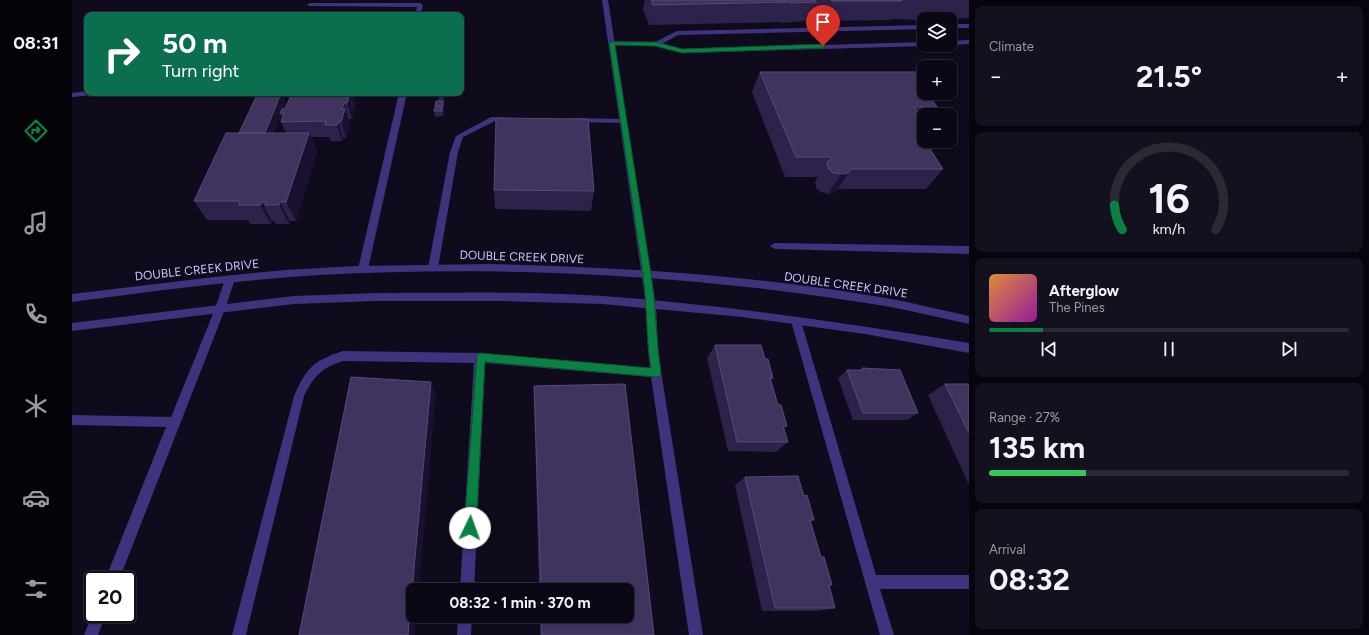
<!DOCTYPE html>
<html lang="en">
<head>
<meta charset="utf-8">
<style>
  body { margin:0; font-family:Figtree,sans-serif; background:#14111e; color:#f1f3f6; height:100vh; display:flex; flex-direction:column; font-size:15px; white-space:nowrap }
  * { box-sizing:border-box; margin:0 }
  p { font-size:13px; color:#9a9aa0 }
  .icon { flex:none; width:22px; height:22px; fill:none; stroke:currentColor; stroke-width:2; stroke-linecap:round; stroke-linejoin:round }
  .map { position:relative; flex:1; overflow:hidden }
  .panel { display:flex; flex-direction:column; gap:6px; padding:6px; background:#06040c; width:400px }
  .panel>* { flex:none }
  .banner { position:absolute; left:12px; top:12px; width:380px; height:84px; border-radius:8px; box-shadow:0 1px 3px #0004,0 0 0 1px #2b2934; background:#0b6e4f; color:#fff; overflow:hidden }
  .fabs { position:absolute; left:845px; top:12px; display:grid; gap:8px }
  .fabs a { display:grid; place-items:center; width:40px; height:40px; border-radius:8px; background:#0b0815; box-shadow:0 1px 3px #0004,0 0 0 1px #2b2934; font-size:20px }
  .speed { position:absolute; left:12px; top:571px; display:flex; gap:8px; font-size:20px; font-weight:700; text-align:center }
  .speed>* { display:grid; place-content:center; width:52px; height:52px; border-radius:50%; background:#0b0815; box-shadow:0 1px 3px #0004,0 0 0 1px #2b2934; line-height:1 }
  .speed .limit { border:2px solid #111; border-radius:6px; background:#fff; color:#111 }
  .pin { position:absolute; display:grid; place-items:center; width:34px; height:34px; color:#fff; margin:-41px -17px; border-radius:50% 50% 50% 0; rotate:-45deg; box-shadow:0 0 4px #0007 }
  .pin .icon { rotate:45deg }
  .me { position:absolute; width:44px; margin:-22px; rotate:3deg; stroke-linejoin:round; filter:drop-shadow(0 0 3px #0008) }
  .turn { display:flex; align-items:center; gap:14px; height:84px; padding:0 12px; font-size:18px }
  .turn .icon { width:52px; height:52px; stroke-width:2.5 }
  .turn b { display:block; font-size:28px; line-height:34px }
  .big { font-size:30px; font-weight:700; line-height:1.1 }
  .panel .card { flex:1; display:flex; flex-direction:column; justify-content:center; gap:6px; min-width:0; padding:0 14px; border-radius:8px; background:#14111e }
  .panel .dial { align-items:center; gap:0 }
  .dial svg { height:104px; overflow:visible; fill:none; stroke:#2b2934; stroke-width:7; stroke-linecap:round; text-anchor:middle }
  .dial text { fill:#f1f3f6; stroke:none }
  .song { display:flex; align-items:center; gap:12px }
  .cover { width:48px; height:48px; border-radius:6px; background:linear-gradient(135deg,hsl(30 70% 55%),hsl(300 70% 35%)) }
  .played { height:4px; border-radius:2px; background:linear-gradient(90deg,#0b8043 15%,#2b2934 15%) }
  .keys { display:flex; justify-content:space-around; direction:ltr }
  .heat { display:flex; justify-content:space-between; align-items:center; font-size:22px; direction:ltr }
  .charge { height:6px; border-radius:3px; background:linear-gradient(90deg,#34c759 27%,#2b2934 0) }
  .trip { position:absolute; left:334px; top:583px; width:228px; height:40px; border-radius:8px; background:#0b0815; box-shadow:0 1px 3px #0004,0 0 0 1px #2b2934; font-weight:700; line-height:40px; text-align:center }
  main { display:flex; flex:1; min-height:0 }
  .menu { display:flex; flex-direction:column; width:72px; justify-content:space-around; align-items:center; background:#040308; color:#9a9aa0 }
  .menu .icon { width:28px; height:28px }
  .menu .active { color:#0b8043 }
  .menu b { font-size:18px; color:#f1f3f6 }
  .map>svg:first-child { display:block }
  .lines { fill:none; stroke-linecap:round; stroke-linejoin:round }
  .service { fill:#3e337d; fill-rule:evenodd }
  .minor { fill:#3e337d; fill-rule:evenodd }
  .tertiary { fill:#3e337d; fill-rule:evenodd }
  .wall { fill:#2e224b; fill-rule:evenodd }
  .shaded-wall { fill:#1a1130 }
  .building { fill:#40345e; stroke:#574a77 }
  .route { fill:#0b8043; stroke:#07532c }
  .labels { text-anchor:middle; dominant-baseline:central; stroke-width:4; stroke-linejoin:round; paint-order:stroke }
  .street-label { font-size:12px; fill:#d2c5ff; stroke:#0f0a1c }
</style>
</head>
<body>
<main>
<nav class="menu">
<b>08:31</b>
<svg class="icon active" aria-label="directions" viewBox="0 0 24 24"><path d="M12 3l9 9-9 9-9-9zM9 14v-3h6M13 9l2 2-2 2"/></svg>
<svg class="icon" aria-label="music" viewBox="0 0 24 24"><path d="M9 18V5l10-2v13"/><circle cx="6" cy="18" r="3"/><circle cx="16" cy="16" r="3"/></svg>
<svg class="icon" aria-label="phone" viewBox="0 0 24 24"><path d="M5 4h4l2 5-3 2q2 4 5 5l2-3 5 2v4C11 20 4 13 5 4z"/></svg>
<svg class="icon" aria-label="climate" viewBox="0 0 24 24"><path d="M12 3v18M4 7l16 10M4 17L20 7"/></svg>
<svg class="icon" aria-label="car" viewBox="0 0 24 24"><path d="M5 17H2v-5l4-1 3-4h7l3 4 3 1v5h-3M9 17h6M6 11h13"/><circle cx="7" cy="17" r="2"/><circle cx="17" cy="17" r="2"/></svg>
<svg class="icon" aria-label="filters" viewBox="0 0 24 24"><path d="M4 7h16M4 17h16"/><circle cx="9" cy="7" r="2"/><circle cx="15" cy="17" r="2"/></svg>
</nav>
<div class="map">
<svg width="897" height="635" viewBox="0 0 897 635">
  <rect width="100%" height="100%" fill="#0f0a1c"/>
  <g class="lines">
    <path class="service" d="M238,3H348L351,5L349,15H343L345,7L236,6L235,5Z
      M878,24H897V28H878Z
      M852,25V29L606,35L590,44L610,49L852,42V45H855L852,46L610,53L584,46L540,45L537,43L540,41L583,42L605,31Z
      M897,40V44L878,45V41Z
      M15,91V93H26L22,95L0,97V93Z
      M327,93H335L296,269L294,272H288L286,269Z
      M419,117L437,118L441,120L437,122L423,121L391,137L386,152L366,268L364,271H358L356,268L378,152L384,136Z
      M500,118L551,119L555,121L551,123L503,122H500Z
      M703,243L897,246V254L703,249L698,246Z
      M158,275L161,276L163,279L153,309L47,580H33L94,427L0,425V415L99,417L143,309L153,279L155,276Z
      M579,301L582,302L584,305L586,352L631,635H617L579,377L413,363L402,590H388L402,363L271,361C249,368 242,376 232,396L174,635H160L222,396C235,367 241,361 271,351L408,353L578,368L576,352L574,305L576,302Z
      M724,317L728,318L729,321L804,575H897V589H808L822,635H808L719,321L720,318Z
      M21,612V614H34L26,635H12Z
      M386,616H400L399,635H385Z"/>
    <path class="minor" d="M530,0H536L584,305L582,308H576L574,305Z"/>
    <path class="tertiary" d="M417,264C550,267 683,275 814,298C842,303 869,310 897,316V324C869,318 841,311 813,306C627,275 436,265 248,275C165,280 82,291 0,302V294L142,277L213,270L284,266Z
      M304,293C379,293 456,291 531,296C654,305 776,323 897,343V353L793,334L670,317L530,304L428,301H304L222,304L0,331V323L222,296Z"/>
  </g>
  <path class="wall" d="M573,0H897V18L847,20L819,19L818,20L751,21L742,7L735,21L710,23L709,22L577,25L571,9Z
    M688,72H852V93L865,107L859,115H852V141L866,143L859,151L871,169L854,189H766L763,193L756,194L749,192L744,188L743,182L746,177H713L680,92Z
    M186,93H210L214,103L212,109H213L280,93L284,104L282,110H281L282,112L280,119H277L276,120L278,125L274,138H271L270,141H259L257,137H239L245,152L224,221H218L217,224H204L202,221H200L199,224H178L176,220H135L122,201L167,133ZM209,115L210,117L209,122L214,133H202Z
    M366,93H373L372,101H371L372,107L371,116L363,117L362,111L363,106L367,101Z
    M422,190L522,191L519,211L423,209Z
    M643,345L693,359L701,378L699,381L706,405L715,426L712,429L716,442L704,452L656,451L635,358Z
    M790,368L846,413L835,420H781L766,378L775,370H788Z
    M873,384H897V485L856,395Z
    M462,386L582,635H468V616H555V590H467L462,400Z
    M673,477L732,496L742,520L738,521L749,557L760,585L757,586L763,608L747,611H690L663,485Z"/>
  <path class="shaded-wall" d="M209,93H210L214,103L210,113H208L209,115L196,147L191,136Z
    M278,93H280L284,104L282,110L277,95Z
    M372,93H373L372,101L371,96Z
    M274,94L276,100L277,96L282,112L280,119L275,103L274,96Z
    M371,101L372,107V111L371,106Z
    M272,103L278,125L274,138L269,122L270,109Z
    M266,122L271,138L270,141L265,125Z
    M237,133L245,152L224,221L214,202Z
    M779,169L763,193L756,194L769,174Z
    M190,202L200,221L199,224L188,205Z
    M208,202L218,221L217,224L207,205Z
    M359,382L364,396L347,590H341V616H345L343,635H336Z"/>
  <path class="building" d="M579,0H743L744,2L718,3V2L581,5Z
    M759,0H829L830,1H760Z
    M688,72H852V79H846L852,88V93H856L865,107H842L852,122V141H865L866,143H854L871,169H779L776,173L769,174L761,173L756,168L755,162L759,160L758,157H724Z
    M186,93H209L193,133H167Z
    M220,93H278L277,95L274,94V96H277L275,103H272L270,109H273L269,122H266L265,125H253L254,121L209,122L212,113H208L210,109H213Z
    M366,93H372L371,96H366Z
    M364,101H371V106H363Z
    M363,107H370V111H362Z
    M424,118L516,119L522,191L422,190Z
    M154,133H237L214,202H208L207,205H193L194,202H190L188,205H167L168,201H122Z
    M643,345H689L693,359H696L701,378H698L706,405H709L715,426H711L716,442H665Z
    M790,368L828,370L846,413H791L775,370H791Z
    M279,377L359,382L336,635H227Z
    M553,384L582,635H470L469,616H555V590H469L462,386Z
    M873,384H897V433Z
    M726,476L732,496L735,495L742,520H738L749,557H752L760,585H757L763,608H703L673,477Z"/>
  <path class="route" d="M537,42H584L610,49L751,44L754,46L751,48L610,53L583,46L543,45L579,274C584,307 584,340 589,373L588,376L584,377L413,362L404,528L402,532L398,534L394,532L392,528L405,355L408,353L579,368C574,337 575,305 571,274Z"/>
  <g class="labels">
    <g class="street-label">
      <text transform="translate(450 257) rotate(2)">DOUBLE CREEK DRIVE</text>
      <text transform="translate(125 270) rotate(-6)">DOUBLE CREEK DRIVE</text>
      <text transform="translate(774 285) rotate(8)">DOUBLE CREEK DRIVE</text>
    </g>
  </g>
</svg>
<div class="fabs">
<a><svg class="icon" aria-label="layers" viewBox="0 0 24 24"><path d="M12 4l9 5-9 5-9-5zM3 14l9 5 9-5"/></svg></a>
<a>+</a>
<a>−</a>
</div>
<div class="speed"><div class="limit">20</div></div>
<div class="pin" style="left:751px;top:46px;background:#d93025"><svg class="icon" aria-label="arrive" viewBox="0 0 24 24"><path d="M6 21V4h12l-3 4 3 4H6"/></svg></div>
<svg class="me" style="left:398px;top:528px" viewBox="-20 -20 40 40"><circle r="19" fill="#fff"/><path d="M0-13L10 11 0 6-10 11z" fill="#0b8043"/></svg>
<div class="trip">08:32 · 1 min · 370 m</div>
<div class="banner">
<div class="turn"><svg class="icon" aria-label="right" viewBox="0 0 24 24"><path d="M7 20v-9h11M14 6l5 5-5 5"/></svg><div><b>50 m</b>Turn right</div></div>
</div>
</div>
<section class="panel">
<div class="card"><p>Climate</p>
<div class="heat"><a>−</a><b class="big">21.5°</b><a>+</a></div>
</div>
<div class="card dial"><svg viewBox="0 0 100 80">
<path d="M14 69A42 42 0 1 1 86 69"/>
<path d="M14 69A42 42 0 0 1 8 50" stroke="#0b8043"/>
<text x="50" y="56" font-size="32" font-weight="700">16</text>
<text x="50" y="72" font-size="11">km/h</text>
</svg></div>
<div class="card">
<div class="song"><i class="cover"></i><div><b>Afterglow</b><p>The Pines</p></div></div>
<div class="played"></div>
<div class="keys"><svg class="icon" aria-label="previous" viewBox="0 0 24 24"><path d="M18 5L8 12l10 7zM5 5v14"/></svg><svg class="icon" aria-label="pause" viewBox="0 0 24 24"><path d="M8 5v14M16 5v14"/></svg><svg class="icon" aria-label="next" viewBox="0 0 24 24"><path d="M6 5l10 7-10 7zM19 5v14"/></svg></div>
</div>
<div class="card"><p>Range · 27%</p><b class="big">135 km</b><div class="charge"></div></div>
<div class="card"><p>Arrival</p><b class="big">08:32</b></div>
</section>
</main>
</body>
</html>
